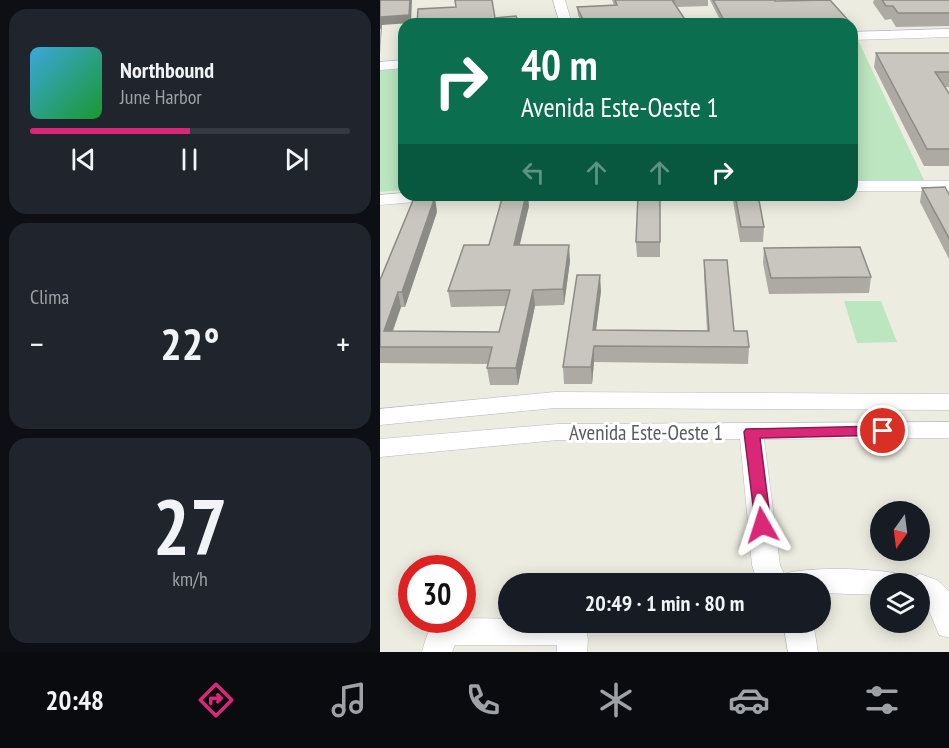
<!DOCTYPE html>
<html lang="es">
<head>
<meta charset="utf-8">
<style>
  body { margin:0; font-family:"PT Sans Narrow",sans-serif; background:#20242c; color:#f1f3f6; height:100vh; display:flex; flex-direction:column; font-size:22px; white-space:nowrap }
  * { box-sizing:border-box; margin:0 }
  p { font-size:20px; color:#9ea1a6 }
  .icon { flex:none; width:33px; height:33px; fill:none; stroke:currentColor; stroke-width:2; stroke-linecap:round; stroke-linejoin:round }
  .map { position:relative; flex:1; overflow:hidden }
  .panel { display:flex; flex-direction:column; gap:9px; padding:9px; background:#0d0f14; width:380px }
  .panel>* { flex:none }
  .top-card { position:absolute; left:18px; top:18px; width:460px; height:183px; border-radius:18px; box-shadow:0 3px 15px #0003; background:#0b6e4f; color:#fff; overflow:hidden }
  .needle { width:39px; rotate:194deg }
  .buttons { position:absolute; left:490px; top:501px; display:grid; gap:12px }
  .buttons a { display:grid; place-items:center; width:60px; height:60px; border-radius:50%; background:#171b24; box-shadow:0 3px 15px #0003; font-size:30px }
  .speed { position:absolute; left:18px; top:555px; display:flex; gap:12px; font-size:30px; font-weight:700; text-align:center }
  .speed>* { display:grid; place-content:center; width:78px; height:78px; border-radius:50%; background:#171b24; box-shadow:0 3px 15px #0003; line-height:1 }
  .speed .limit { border:9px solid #d22; background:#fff; color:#111 }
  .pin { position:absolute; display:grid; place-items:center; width:51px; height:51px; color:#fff; margin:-26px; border:3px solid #fff; border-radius:50%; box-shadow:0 2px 6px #0007 }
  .me { position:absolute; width:66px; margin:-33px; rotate:354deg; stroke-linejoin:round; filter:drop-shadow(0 0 4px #0008) }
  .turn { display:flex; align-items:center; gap:21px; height:126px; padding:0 24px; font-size:27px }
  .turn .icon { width:78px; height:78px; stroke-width:2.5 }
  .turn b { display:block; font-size:42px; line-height:51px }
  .lanes { display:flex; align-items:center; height:57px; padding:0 24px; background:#0003; justify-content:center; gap:30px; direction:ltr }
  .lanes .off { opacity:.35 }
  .big { font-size:45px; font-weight:700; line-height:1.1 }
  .panel .widget { flex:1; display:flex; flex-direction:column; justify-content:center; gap:9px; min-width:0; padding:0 21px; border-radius:18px; background:#20242c }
  .panel .dial { align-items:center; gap:0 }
  .dial b { font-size:78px; line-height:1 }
  .song { display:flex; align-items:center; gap:18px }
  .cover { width:72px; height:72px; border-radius:9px; background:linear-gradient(135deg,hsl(200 70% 55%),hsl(130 70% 35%)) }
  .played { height:6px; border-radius:3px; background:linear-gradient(90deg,#db2777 50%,#363941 50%) }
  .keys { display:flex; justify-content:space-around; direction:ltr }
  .heat { display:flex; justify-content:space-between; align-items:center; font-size:33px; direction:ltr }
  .trip { position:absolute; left:118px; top:573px; width:333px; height:60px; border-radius:30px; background:#171b24; box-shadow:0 3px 15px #0003; font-weight:700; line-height:60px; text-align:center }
  .tabs { display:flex; height:96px; justify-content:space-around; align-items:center; background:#090b0e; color:#9ea1a6 }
  .tabs .icon { width:42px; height:42px }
  .tabs .on { color:#db2777 }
  .tabs b { font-size:27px; color:#f1f3f6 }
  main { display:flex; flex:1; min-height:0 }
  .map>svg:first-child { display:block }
  .green { fill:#bce6c0 }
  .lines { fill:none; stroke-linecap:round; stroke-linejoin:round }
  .street-casing { stroke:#b9bac1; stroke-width:1 }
  .street { fill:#fff; fill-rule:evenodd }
  .wall { fill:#acaaa3 }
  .shaded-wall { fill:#8c8b85 }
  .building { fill:#c8c6be; stroke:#8c8b85; stroke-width:1.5 }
  .route { fill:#db2777; stroke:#8e194d; stroke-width:1.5 }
  .labels { text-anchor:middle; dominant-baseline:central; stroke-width:6; stroke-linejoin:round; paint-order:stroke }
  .street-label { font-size:21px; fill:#595c63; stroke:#fff }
</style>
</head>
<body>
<main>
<section class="panel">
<div class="widget">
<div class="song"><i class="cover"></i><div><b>Northbound</b><p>June Harbor</p></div></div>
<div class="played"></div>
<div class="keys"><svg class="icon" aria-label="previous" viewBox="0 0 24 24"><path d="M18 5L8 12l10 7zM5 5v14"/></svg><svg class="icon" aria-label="pause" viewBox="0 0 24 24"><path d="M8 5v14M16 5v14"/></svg><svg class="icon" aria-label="next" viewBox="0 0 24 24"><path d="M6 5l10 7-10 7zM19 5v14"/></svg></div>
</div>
<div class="widget"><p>Clima</p>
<div class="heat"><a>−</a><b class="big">22°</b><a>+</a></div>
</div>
<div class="widget dial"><b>27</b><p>km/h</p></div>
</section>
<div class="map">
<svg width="570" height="652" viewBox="0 0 570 652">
  <rect width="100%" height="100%" fill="#edece1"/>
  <path class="green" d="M472,38H477L544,180H473Z
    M24,67V190L0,192V69Z
    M464,301H501L517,342L477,343Z"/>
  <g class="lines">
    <defs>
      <path id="street" d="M173,0H185L192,24H180Z
        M570,29V37L472,40V32Z
        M24,60V68L0,70V62Z
        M472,181H570V191H472Z
        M24,193V195H68L59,200L0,205V195Z
        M175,392L570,394V410L175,408L0,425V409Z
        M570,422V438L384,439L400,565L404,574C428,566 503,568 527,576L529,579L540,574L557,580L570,592V638L559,635L548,608L540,599V584H501V595L441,593V584H378L372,565L360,439L178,440L0,457V439L178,424Z
        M129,619V622L199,623C210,629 208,641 207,652H177V645H75L72,652H42C44,645 46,636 50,630C62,614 110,619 129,619Z
        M403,622H433L438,652H408Z"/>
    </defs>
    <use href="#street" class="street-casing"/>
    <use href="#street" class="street"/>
  </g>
  <path class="wall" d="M232,0H328V6L296,7L308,24H202L198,15L197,7L234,5Z
    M330,0L395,1L468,20L467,24H342Z
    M494,0H570V26L516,27L511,19L505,20L493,3Z
    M496,53H570V87H564L570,95V166H544L494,67Z
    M542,188L570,196V261L540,202Z
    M280,195V257H257L256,242Z
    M352,195H378L384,227L383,242H360Z
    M149,206L139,245L190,261L184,305L155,306L138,385H110L107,368L108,364L0,363V280L57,212L25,307H21L13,331L119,332L126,306L71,307L68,291L109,245Z
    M384,248L491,277L489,293L389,294L383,263Z
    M324,260L354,331L369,347L368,364L214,362L212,384H184L183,367L221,291L216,330L327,331L324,275Z"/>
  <path class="shaded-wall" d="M30,0H32L31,23L2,25L0,55L1,17Z
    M146,195H148L149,206L136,261L134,245Z
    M55,197L57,212L25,307L22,292Z
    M189,245L190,261L184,305L183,289Z
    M220,275L221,291L214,346L213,330Z
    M153,290L155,306L138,385L136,368Z
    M18,292L21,307L7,347L4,331Z
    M214,346V362L212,384L211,367Z"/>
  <path class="building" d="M0,0H30L29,15L1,17L0,29Z
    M75,0H112L115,18L136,16L139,24H37L38,9L76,7Z
    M235,0H295H292L308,24H205L197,7L237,5Z
    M333,0H395V1L450,0L468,20L373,24H362L360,21L345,22Z
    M502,0H570V13H518L513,6H506Z
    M496,53H570V72H555L570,95V149H547Z
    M565,187L570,196V240L542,188Z
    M123,195H146L134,245H189L183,289L153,290L136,368H107L112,347H0V280L34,198L55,197L22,292H18L4,331L119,332L130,290L68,291L84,245H109Z
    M258,195H280V242H256Z
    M355,195H378L384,227H361Z
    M480,247L491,277L391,278L384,248Z
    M324,260H347L354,331H367L369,347L214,346L211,367H183L197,275H220L213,330L329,331Z"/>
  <path class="route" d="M503,426L509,427L511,431L509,435L380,438L391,525L388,530H376L364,432L366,429Z"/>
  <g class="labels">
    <g class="street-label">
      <text x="266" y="432">Avenida Este-Oeste 1</text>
    </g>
  </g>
</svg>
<div class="buttons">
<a><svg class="needle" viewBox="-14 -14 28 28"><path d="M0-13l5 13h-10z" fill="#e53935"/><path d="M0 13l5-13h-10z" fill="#9ea1a6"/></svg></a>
<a><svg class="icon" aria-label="layers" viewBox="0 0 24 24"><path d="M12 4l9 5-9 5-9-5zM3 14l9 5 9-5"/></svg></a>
</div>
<div class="speed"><div class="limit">30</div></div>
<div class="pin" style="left:503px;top:431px;background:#d93025"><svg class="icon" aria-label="arrive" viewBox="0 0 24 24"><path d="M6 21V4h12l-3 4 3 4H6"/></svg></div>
<svg class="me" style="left:382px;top:525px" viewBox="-20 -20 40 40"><path d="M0-17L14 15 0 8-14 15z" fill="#db2777" stroke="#fff" stroke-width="4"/></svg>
<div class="trip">20:49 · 1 min · 80 m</div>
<div class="top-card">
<div class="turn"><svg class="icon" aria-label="right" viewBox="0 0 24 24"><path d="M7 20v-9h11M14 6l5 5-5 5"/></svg><div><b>40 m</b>Avenida Este-Oeste 1</div></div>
<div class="lanes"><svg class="icon off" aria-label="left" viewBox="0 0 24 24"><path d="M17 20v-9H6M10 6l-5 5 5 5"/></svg><svg class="icon off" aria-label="ahead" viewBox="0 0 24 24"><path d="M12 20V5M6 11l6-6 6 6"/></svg><svg class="icon off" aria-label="ahead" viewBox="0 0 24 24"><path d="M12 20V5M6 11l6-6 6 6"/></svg><svg class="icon" aria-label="right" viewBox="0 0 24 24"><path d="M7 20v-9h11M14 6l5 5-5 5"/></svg></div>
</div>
</div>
</main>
<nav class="tabs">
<b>20:48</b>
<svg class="icon on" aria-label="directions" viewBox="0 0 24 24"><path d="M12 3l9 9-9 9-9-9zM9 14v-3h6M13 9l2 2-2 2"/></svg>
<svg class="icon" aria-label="music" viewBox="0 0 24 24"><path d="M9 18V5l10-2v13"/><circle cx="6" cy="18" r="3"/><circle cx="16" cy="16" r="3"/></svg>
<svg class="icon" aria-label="phone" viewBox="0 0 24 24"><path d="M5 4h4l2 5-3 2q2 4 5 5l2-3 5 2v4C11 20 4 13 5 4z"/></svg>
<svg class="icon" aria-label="climate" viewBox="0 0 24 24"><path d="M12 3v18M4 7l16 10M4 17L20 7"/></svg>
<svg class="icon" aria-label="car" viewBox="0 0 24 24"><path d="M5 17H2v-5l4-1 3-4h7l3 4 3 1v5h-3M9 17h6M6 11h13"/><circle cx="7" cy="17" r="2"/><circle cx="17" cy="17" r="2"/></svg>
<svg class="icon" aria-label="filters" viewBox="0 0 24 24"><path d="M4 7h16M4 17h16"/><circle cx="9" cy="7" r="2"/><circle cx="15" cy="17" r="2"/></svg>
</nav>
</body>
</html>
